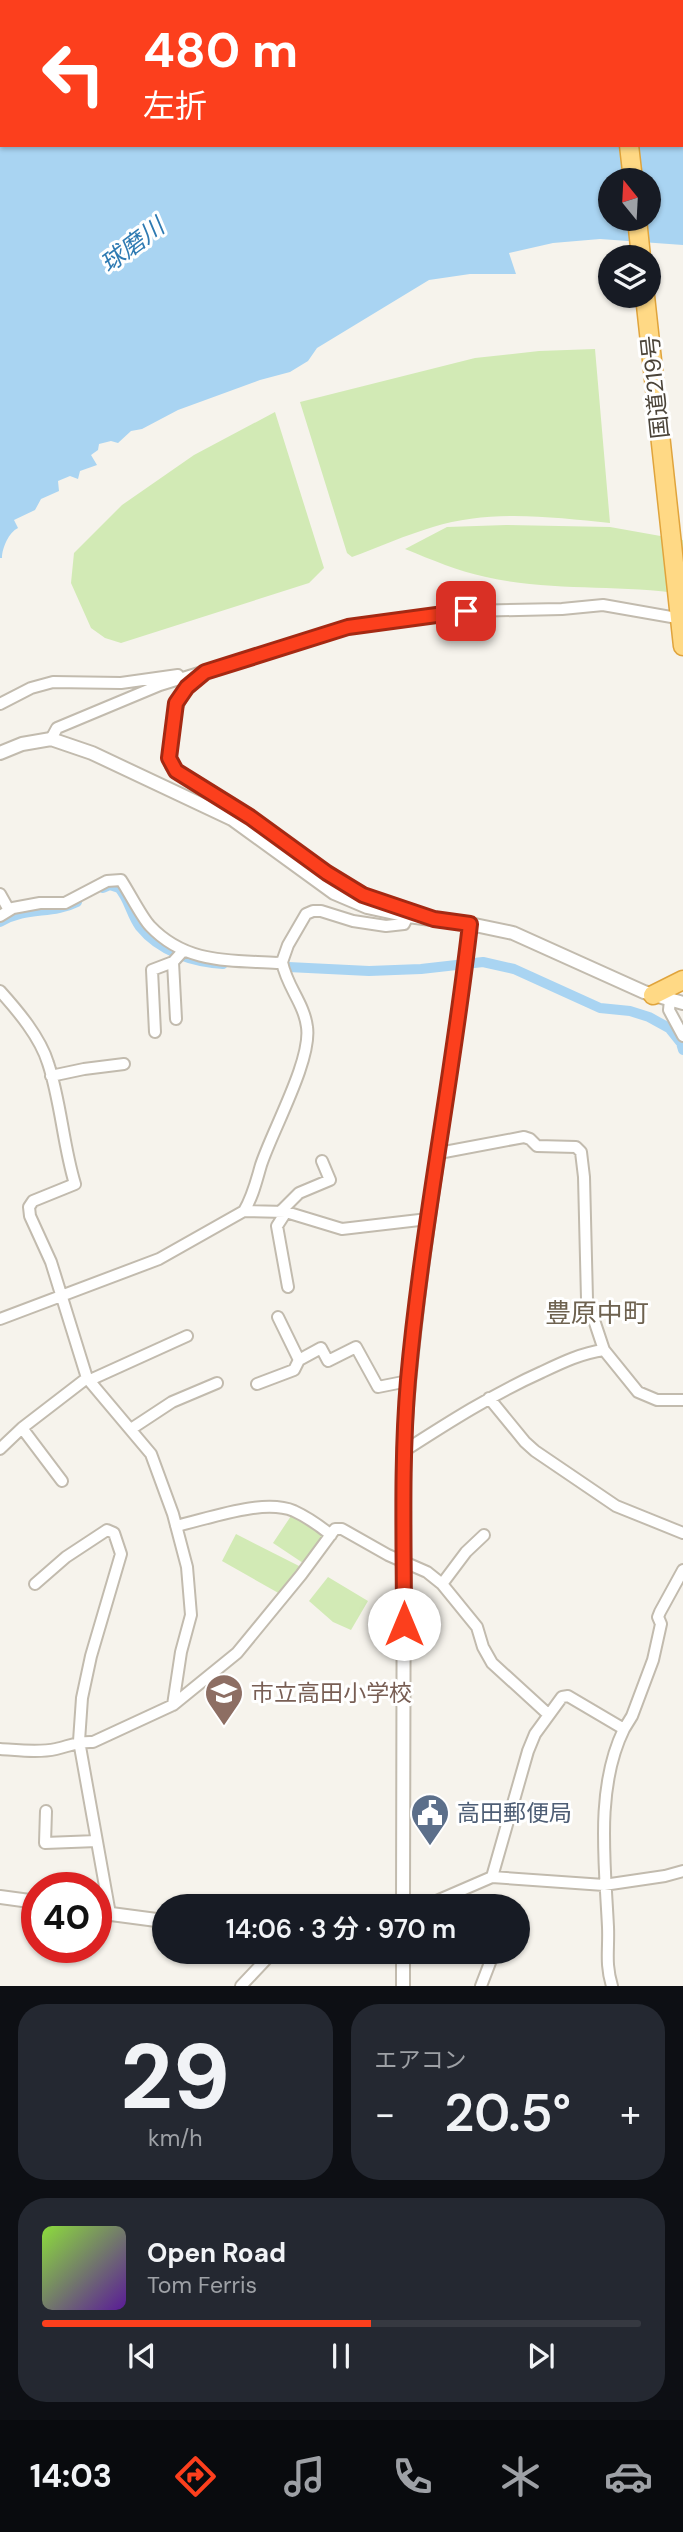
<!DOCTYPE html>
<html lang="ja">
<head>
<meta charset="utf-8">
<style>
  body { margin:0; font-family:"DM Sans","Noto Sans JP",sans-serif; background:#242831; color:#f1f3f6; height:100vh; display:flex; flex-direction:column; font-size:26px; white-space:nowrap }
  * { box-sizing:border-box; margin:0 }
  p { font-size:23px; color:#9ea1a6 }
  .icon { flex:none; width:38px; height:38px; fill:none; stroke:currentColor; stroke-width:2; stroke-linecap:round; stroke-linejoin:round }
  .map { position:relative; height:1986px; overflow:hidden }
  .side { display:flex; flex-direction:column; gap:18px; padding:18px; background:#0d0f14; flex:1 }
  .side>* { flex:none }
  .guide { position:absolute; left:0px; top:0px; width:684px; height:147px; box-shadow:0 2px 5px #0004; background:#fc3f1d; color:#fff; overflow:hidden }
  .needle { width:46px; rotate:342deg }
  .fabs { position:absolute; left:598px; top:168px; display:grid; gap:14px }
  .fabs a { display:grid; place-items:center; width:63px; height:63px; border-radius:50%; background:#171b24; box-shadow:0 2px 5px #0004; font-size:35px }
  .speed { position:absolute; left:21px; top:1872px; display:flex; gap:14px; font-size:35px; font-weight:700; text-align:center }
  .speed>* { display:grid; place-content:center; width:91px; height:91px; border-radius:50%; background:#171b24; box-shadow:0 2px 5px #0004; line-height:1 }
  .speed .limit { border:10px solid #d22; background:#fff; color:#111 }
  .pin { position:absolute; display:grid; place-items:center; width:60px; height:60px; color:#fff; margin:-30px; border-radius:14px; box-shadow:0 4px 10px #0006 }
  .me { position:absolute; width:77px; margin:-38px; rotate:0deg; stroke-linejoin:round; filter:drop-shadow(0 0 5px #0008) }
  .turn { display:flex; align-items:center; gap:24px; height:147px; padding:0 28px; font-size:32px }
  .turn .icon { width:91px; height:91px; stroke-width:2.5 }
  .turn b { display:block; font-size:49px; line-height:60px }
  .big { font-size:52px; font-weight:600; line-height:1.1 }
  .side .widget { flex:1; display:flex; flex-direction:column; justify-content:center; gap:10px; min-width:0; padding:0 24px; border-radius:28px; background:#242831 }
  .side .dial { align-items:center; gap:0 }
  .dial b { font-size:91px; line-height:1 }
  .song { display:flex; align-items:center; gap:21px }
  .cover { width:84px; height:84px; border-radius:10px; background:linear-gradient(135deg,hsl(90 70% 55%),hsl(270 70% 35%)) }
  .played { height:7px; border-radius:4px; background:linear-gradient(90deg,#fc3f1d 55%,#363941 55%) }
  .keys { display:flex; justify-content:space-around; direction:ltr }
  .heat { display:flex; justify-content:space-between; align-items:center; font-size:38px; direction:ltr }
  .side .tiles { flex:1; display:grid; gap:18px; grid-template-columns:1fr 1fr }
  .widget:last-child { grid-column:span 2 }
  .trip { position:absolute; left:152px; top:1894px; width:378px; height:70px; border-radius:35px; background:#171b24; box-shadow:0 2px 5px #0004; font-weight:600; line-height:70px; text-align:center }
  .tab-bar { display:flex; height:112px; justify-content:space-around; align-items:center; background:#090b0e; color:#9ea1a6 }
  .tab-bar .icon { width:49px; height:49px }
  .tab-bar .current { color:#fc3f1d }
  .tab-bar b { font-size:32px; color:#f1f3f6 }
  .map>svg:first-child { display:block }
  .green { fill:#d2eab5 }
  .water { fill:#a9d4f2; fill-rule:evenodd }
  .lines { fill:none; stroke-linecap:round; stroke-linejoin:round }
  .canal { stroke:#a9d4f2; stroke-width:10 }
  .minor-casing { stroke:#c2bbae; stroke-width:14 }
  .tertiary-casing { stroke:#c2bbae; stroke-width:16 }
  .trunk-casing { stroke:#e0a43c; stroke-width:21 }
  .minor { stroke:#fff; stroke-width:10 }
  .tertiary { stroke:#fff; stroke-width:12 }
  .trunk { stroke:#ffd985; stroke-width:18 }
  .route-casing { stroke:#a42913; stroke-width:18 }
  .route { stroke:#fc3f1d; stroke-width:12 }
  .labels { text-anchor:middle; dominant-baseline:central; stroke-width:6; stroke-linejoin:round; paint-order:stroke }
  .street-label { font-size:23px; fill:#4b4439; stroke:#fff }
  .education-label { font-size:23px; fill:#785e54; stroke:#fff; text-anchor:start }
  .service-label { font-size:23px; fill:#4e5e75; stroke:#fff; text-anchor:start }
  .water-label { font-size:24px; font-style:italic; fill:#2e7ab2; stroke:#fff }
  .quarter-label { font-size:26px; fill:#6e6250; stroke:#fff }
</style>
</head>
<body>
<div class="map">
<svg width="683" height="1986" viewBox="0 0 683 1986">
  <rect width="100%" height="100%" fill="#f6f3ec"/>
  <path class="green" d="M595,349L610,523C552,517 490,509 433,527C406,535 379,547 352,557L347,553L300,402L475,358L539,351Z
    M275,412L324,568L309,583L121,643L105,638L91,628L71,583L74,553L122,505L194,455Z
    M506,525L610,527L683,540V594C618,584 550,592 486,577C458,571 432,560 405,549L447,527Z
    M291,1516L328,1536L306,1565L273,1543Z
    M236,1534L303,1568L282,1595L222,1561Z
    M328,1577L368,1601L351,1630L333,1622L309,1601Z"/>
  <path class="water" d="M0,0H683V245L600,239L553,243L509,253L516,274H470L429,280L317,348L308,361L290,372L260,380L178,410L142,429L131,431L118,443L111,441L99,444L98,450L91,455L97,465L80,471L78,479L70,476L58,481L59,491L41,499L35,510L14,520L18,528C9,532 2,548 2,558H0ZM2,2H682V145H2ZM611,180H649V219H611Z"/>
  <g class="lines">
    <path class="canal" d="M103,888L110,885L119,888C129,899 131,915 140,927C160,952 193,962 223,964
      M0,922C27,906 51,915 77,902
      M288,967L369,971L421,969L483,962L514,969L600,1008L630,1011L649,1017L669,1028L681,1043L683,1050"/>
    <defs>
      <path id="minor" d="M200,676C170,702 174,722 168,758L171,766L250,817L327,873L363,895L411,912
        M0,704L31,688L53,682L121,683L178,675
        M51,739L57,728L160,685L348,627L384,621L466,611L562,609L603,605L683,619
        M0,894L9,910
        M0,916L13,908L40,903H65L107,881L121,880C129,892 142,918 150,926C186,964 229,960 277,963L282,962L288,945L306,914L313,911H321L353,921L386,926L404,924L408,916
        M173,962L176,1019
        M0,991C18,1011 40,1037 48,1063C61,1102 63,1145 75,1184L33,1201L29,1207L30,1216L51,1262L87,1378L151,1454L173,1514L187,1567L191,1615L181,1652L173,1705
        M670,1000L669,1010L683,1036
        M155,1032L152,970L173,962L183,951
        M51,1076L84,1069L124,1064
        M439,1153L524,1137L530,1139L537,1146L576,1147L581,1152L584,1177L587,1299L604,1350L638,1392L657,1400H683
        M244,1211L286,1212L342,1229L428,1219
        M281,1211L299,1193L330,1180L322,1161
        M286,1212L277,1226L288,1287
        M278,1317L299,1360L321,1348L328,1361L356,1347L378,1387L408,1381
        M0,1319L159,1259L244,1211C253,1196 256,1182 261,1165C272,1131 312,1060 307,1027C304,1003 287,987 282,962
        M90,1380L187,1336
        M257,1384L294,1370L299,1360
        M489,1398L525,1442L535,1451L616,1506L683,1533
        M22,1428L62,1481
        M131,1429L172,1402L217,1383
        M0,1449L22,1428L87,1378
        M404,1451C449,1422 493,1394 542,1372C563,1362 582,1353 604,1350
        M176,1526C208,1519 263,1498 294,1511C307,1517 320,1526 331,1535
        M35,1584L66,1557L107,1530L114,1533L121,1554L91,1656L82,1698L79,1741L110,1914
        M442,1584L466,1552L484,1535
        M0,1749C18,1750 38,1753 56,1749C69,1746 79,1741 93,1742L173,1705L237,1653L301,1575L335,1529H342L388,1555L427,1572L442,1584L477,1627L483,1647L492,1663L549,1715
        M46,1811L45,1843L97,1841
        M492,1877L528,1751L535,1734L562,1697L568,1696L624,1729L632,1716L653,1660L661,1624L658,1617L660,1612L683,1570
        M425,1906L492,1877L604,1885L665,1876L683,1871
        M241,1986L274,1951
        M481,1986L491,1960
        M612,1986C605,1963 609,1950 608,1927C605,1863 595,1788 624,1729"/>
      <path id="tertiary" d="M0,753L22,744L51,739L92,753L232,819L334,893L367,907L408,916L470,924L513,933L644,992L683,1003
        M0,1897L37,1902
        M403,1906L404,1451C414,1274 450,1100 470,924
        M96,1912L164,1921
        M403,1986V1951"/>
      <path id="trunk" d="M613,0V2
        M629,145L633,180
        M637,219L641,257
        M645,296L683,646
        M653,995L683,980"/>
    </defs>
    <use href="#minor" class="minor-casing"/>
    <use href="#tertiary" class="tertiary-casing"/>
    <use href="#trunk" class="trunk-casing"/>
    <use href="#minor" class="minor"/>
    <use href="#tertiary" class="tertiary"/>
    <use href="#trunk" class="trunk"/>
  </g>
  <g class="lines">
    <defs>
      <path id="route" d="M404,1624C404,1543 401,1461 408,1380C422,1227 453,1076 470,924L434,919L363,895L327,873L250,817L176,771L169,758L176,703L187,687L205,672L348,627L466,611"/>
    </defs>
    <use href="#route" class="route-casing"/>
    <use href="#route" class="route"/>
  </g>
  <defs>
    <symbol id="school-pin" viewBox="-11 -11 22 30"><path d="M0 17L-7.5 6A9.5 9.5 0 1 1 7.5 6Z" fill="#8d6e63" stroke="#fff"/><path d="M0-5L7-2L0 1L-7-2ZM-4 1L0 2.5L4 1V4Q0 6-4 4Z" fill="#fff"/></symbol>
    <symbol id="civic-pin" viewBox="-11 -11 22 30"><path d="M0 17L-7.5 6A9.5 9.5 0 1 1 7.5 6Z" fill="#5c6f8a" stroke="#fff"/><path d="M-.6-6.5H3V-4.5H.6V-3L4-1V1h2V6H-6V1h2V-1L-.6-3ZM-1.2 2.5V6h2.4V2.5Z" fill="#fff"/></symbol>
  </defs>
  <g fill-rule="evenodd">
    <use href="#school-pin" x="202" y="1671" width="44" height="60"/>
    <use href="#civic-pin" x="408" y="1791" width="44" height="60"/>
  </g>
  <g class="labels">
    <g class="street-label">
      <text transform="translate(655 387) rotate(-96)">国道219号</text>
    </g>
    <g class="education-label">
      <text x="251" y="1693">市立高田小学校</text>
    </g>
    <g class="service-label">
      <text x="457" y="1813">高田郵便局</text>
    </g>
    <g class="water-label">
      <text transform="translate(132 245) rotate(-37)">球磨川</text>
    </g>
    <g class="quarter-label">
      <text x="597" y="1313">豊原中町</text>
    </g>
  </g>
</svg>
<div class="fabs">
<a><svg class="needle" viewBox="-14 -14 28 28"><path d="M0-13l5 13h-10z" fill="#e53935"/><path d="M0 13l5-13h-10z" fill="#9ea1a6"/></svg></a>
<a><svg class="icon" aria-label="layers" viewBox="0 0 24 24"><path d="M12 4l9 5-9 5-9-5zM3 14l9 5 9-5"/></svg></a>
</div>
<div class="speed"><div class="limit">40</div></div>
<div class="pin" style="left:466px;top:611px;background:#d93025"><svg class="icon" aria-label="arrive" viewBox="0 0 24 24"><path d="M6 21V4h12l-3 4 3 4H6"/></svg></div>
<svg class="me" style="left:404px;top:1624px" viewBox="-20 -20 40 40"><circle r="19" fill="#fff"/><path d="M0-13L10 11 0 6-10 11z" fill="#fc3f1d"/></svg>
<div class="trip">14:06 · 3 分 · 970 m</div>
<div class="guide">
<div class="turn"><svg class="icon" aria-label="left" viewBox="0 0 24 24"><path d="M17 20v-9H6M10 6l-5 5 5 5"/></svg><div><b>480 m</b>左折</div></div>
</div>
</div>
<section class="side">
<div class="tiles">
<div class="widget dial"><b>29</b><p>km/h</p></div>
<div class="widget"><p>エアコン</p>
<div class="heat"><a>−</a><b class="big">20.5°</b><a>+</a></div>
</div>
<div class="widget">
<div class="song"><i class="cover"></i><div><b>Open Road</b><p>Tom Ferris</p></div></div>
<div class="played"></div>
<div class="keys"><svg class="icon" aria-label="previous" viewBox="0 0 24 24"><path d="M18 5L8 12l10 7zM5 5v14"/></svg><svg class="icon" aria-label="pause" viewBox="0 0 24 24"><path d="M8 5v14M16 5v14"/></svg><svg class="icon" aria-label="next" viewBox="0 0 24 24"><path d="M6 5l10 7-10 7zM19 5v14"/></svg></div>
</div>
</div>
</section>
<nav class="tab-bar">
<b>14:03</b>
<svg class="icon current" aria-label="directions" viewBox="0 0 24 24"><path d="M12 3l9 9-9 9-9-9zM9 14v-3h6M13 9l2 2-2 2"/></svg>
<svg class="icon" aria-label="music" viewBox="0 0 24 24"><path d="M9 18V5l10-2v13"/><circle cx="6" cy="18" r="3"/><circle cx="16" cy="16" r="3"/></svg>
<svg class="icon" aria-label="phone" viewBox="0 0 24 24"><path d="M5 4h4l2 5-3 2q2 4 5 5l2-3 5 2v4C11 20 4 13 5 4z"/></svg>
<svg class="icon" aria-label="climate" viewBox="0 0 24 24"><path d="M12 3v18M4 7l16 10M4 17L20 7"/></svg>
<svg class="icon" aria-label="car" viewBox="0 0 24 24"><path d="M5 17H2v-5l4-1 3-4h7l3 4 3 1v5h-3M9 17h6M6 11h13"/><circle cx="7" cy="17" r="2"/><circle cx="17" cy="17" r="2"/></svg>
</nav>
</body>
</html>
